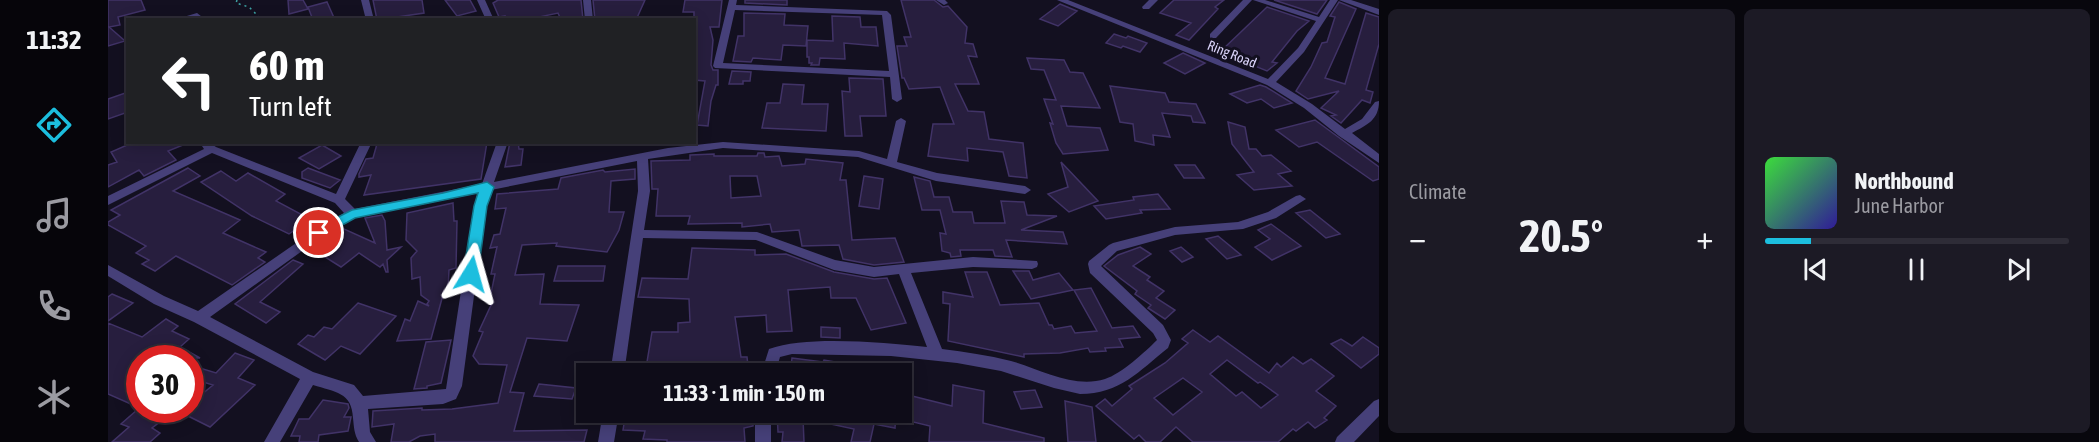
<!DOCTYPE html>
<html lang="en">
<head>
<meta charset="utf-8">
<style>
  body { margin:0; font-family:"Asap Condensed",sans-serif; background:#1c1a25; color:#f1f3f6; height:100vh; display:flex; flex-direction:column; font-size:22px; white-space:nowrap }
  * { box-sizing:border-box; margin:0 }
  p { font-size:20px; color:#9b9ba2 }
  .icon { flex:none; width:33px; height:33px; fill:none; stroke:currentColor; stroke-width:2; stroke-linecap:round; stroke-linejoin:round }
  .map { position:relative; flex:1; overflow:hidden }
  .panel { display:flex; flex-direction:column; gap:9px; padding:9px; background:#08070d; width:720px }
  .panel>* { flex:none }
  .guide { position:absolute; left:18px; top:18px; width:570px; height:126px; border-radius:0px; box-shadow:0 3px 15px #0003,0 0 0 2px #2e2c37; background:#202124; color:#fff; overflow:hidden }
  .speed { position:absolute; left:18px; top:345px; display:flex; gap:12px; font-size:30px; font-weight:700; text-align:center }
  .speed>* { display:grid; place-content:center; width:78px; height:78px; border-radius:50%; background:#0e0c18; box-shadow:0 3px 15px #0003,0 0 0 2px #2e2c37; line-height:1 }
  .speed .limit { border:9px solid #d22; background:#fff; color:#111 }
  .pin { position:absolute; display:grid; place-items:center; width:51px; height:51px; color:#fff; margin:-26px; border:3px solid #fff; border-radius:50%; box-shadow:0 2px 6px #0007 }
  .me { position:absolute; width:66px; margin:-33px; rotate:8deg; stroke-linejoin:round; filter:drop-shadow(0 0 4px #0008) }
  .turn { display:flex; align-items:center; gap:21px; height:126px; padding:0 24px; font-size:27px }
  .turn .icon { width:78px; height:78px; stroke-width:2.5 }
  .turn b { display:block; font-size:42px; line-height:51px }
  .big { font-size:45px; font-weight:700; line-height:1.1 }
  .panel .widget { flex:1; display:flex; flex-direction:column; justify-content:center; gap:9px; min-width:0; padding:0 21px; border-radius:9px; background:#1c1a25 }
  .song { display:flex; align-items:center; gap:18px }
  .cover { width:72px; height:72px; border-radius:9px; background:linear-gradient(135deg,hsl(120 70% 55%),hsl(250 70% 35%)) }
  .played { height:6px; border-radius:3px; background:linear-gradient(90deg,#1cbede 15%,#2e2c37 15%) }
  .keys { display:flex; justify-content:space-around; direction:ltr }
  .heat { display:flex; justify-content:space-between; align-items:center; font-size:33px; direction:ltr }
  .panel .tiles { flex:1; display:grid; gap:9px; grid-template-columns:repeat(2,1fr) }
  .trip { position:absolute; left:468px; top:363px; width:336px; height:60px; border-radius:0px; background:#0e0c18; box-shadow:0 3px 15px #0003,0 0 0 2px #2e2c37; font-weight:700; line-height:60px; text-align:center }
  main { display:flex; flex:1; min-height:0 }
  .menu { display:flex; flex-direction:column; width:108px; justify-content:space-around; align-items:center; background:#06050a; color:#9b9ba2 }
  .menu .icon { width:42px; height:42px }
  .menu .active { color:#1cbede }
  .menu b { font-size:27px; color:#f1f3f6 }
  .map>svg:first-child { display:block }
  .building { fill:#271e3e; stroke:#413367; stroke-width:1.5; fill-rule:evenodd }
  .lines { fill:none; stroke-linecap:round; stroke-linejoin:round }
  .path { stroke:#3da4a5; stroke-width:1.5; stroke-dasharray:2 4; stroke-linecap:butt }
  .minor { fill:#464079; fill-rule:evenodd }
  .route { fill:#1cbede; stroke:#127c90; stroke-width:1.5 }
  .labels { text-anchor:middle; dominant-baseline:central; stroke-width:6; stroke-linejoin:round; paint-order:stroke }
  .far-street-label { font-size:14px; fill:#dbd4fa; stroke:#131020 }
</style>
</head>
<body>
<main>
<nav class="menu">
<b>11:32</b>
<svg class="icon active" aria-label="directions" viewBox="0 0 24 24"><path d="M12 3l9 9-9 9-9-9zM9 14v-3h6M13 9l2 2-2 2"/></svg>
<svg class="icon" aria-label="music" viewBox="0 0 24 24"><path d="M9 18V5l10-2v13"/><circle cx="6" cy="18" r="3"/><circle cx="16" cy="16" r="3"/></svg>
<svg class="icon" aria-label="phone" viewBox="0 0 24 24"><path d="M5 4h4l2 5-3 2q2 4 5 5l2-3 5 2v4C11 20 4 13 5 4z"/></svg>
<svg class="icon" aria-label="climate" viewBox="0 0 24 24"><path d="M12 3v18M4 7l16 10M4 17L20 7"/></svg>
</nav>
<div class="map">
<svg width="1271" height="442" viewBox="0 0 1271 442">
  <rect width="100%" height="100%" fill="#131020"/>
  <path class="building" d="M0,0H33L37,10L10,17L12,25L1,27L17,41L0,46Z
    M180,0H195L200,9L181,14Z
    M265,0H314L316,13L269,20Z
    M337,0H362L368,11L349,16Z
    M390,0H473L475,20H453L450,13L417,20H397V16L391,17L385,3Z
    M485,0H537L528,20H487Z
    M577,0H614L611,27H602L605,40L603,65L605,70H610V85H608L603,101L600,126L589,125L597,81L586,80V12H575Z
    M637,0H679V5L637,3Z
    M793,0H826L835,7L840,6L859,27L857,43L865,44L869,57L860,56L871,84H847L860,111L876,112L881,139L915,143L919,178L901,176L895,152L859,148L860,161L820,156L825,124H846L832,87L801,89L796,78H794L789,46H799L796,37H803Z
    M1066,0H1116L1107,7L1110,9L1081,40L1068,35L1083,23L1052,13Z
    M1166,0H1219L1209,14Z
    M219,2L227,20H205L200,7Z
    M1231,2L1248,9L1217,78L1237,84L1258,13L1271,17V44L1258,90L1265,92L1262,103L1254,100L1233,123L1223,116L1228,115L1213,108L1231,91L1200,99L1188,91L1203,67L1214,43L1219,42L1227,17L1222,16Z
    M952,4L969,11L950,26L932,19Z
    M1159,7L1201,21L1189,31L1164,62L1169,63L1159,71L1112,52Z
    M636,13L677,14L676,25L700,26L698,46L675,45L673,60L645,58L643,62L625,61L630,36H636Z
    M724,16L752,17L753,27H768L770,46L736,43L737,59L712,58L711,65H703L704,63H701V57H699V40L725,41Z
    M1006,34L1018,38L1020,36L1039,43L1032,52L1015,46L1013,48L998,43Z
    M1075,53L1097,63L1077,74L1056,63Z
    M919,58L956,60L962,72L975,73L992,108L953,106L959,126L992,128L1000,150L955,154L948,143L942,123L945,124L936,99L948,100L936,70L923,69Z
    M624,71L643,72L642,81H635V84H621Z
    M741,78L775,79L778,116H752L754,136H737L734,91L742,92Z
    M675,84L696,85L694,104H720L718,131L654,128L659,103H672Z
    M1152,85L1158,87L1184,103L1166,108L1153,99L1139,103L1122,94Z
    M1002,86L1057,93L1061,102L1088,104L1097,123L1085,122L1083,116L1054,113L1062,137L1045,135L1046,145L1027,141L1025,124L1012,122Z
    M20,92V112L0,119V99Z
    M1207,120L1271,167V179L1265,181L1209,142L1191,147L1168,130Z
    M1120,122L1137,127L1141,149H1148L1154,156L1163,155L1183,171L1170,174L1184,186L1146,190L1129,175L1146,172L1124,144Z
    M26,142H80V143L60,151L68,160L36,176L31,170L0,187V165L9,162L3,152Z
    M279,142H379L373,179L256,195L263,175L251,177V174L258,159L265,158L269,144Z
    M402,142H410L411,149H415L413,165L397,167Z
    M214,145L233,156L211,169L191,158Z
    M650,153H656L657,157L671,156L674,166L697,164L698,159L735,163L732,180H738L744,240L787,238L796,262L766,265L735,259L731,245L694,246L691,230L664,232L662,224L634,227V223L580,224L582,216H548L550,189H544L543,161L582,160V155L606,154V156H649ZM622,176H649L653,196L623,198Z
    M953,162L990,201L961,212L940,194L960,187Z
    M1067,165H1087L1096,178H1076Z
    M80,168L92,176L65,191L132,220L115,233L158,252L150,258L157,262L124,285L68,256L47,271L34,264L41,260L28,253L38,246L0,225V222L12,215L3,210Z
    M200,168L232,180L222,188L194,178V172Z
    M527,169V179L503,181L501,212H516L511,230L499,252L448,246L449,243L414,245L407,275L436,274L432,304L471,305L459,341L419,338L402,392L416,393L406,431L479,430L476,442H327V434L312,436L301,442H283L286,424L264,427L265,411L314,408V410L344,409L390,403L399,365L371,364L365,356L375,332L371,331L384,303H381L387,274H383L389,247L382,248L386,235L392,234L398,208L387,209L389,194L450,189L453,178L495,170L497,172Z
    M113,171L128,181L140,173L177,194L168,201L202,219L181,234L144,216L93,182Z
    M756,176L775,179L771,209L751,206Z
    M806,177L822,181L826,197H841L845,212H864L866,223H897L893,201L916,202L919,215L949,216L913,230L955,232L959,244L898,240L904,257L887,256L885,250H852L853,256L843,257L842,253L834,251L832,233L838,234L832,210H814Z
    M1050,194L1062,209L1032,210L1034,213L998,219L986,206L1026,200L1025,197Z
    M345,203L346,221H349L348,268L341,270L340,291H336L323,339L289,341L297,319L302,321L310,301L321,306L319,304L321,301L313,295L312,277L304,279L303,258L309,251L298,240L299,213Z
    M1202,210L1232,234L1218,238L1188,213Z
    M274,215L277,221L279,250L293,247L279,260L280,272H278L275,264L272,267L251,253L233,267L206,250L234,228L267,243L257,218Z
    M1163,224L1193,246L1164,260L1147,247L1162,239L1150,230Z
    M1110,236L1133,255L1119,259L1098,239Z
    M1032,247L1043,254L1025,266L1042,277L1039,280L1056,291L1048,298L1067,310L1057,319L1040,308L1043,305L1027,294L1029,291L996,266L1010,255Z
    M1073,247L1085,257L1074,262L1062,251Z
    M584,248L647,250V255L678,254L726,272L766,279L779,278L798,323L763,330L748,298H723L722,287L680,290L684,331L659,332L658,315L627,317L633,357H639L641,374H537L544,332H570V323L582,322L581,299L530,297L534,278L580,279Z
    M185,260L195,264L152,302L172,312L158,323L127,304Z
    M450,266H497L495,281H446Z
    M905,271H921L925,280L951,273L965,290L923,299Z
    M857,272H879L892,305L931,303L941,325H944L946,329L963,326L967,333L989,331L966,290L983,288L1004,328L1025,326L1032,337L1011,339L1015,347L997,348L998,351L982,352L980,348L952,353L916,354V357L840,341L842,304L835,303V292L865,297Z
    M4,294L25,303L0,321V297Z
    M250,303L288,316L252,354L233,346L217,360L190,344L200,335L206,337L216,327L224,329Z
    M58,319L70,326L64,331L81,339L72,347L92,358H32V408L0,394V323L34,337Z
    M713,327L732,328V338L713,337Z
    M1085,330L1102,342L1110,336L1161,373L1169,363L1173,367L1185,357L1195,364L1203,359L1226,376L1208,391L1228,406L1216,418L1219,420L1207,428L1200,422L1188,431L1185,429L1170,442H1085L1068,427L1052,442H1038L1031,435L1026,439L988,406L997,399L1004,406L1024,389L1021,386L1057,363L1080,343L1074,339ZM1119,360L1150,383L1152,382L1170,395L1153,408L1134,392L1128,396L1102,374ZM1075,378L1094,392L1065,415L1046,398Z
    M1255,337L1271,348V354L1253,368L1223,344L1233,339L1244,346Z
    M343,340L333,383L319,386V388L306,389L318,342Z
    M127,353L146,360L130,378L147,385L102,427L68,410L44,428L52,433L42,442H4L21,427L13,424L29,410H82V404L105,385L82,378V365L108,373Z
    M684,358L715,362L716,360L762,368V374H682Z
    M431,384L468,388L464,399L426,396Z
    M845,385L876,391L875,423L936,438V442H821L822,426L797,420L800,395L844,406Z
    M927,390L934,407L913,409L906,392Z
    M215,400L240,404L241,408L236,417H243L240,431L211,435L210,442H191L192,436H183L191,419H201Z
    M957,401L984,407L988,442H960Z
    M518,412H645V426L636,428L637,442H559V440L535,439L537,431L515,430Z
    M669,412H788L787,428L766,424L762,442H743L746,429L695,418L696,442H674L675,432H670Z"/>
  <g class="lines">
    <path class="path" d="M129,0L128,3L141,7L154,20"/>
    <path class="minor" d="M253,0H261L266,20H258Z
      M369,0H377L386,20H378Z
      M475,0H483L485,20H477Z
      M621,0H629L628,5L779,11L783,15L794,99L789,102L784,99L782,77L607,68L605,66ZM627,10L774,15L781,71L615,63Z
      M828,0H837L840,3L836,5Z
      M949,0H960L1160,79L1190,48L1208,21L1145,0H1157L1211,17L1222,0H1230L1196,52L1168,82L1204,104L1237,129L1254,119L1267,102L1271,101C1271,120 1259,125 1244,133L1271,154V163L1231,136L1196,108L1159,85Z
      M1041,0H1050L1041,9H1035L1034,7Z
      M1135,0H1144L1108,38H1102V34Z
      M1231,0H1243L1271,9V15Z
      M89,13L98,20H71L72,18Z
      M793,118L798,121L789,162L829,173L917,186L923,190L917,194L828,181L750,157L615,148L540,159L542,191L536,230L649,232L727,260L766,267L865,257L929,261L930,264L929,267L924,269L865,267L803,273L834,349C857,352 880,355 903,361C932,369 966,389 997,379C1013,374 1037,352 1049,340L1045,333L982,273L980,264L981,261L1001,245L1005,243L1067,227L1130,222L1160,212L1188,196L1192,195L1198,199L1168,218L1135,229L1067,235L1009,251L993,266L1055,325L1063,340L1060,348C1031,371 1012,394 972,394L946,388L893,371L849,363L783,356L684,354L672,357L667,374H653L661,349C700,335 777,343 819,347L791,274L766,277L726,270L648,240L535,238L516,374H502L530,191L529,161L383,190L378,206L354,386L348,399L335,404L260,409L262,432L268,442H251C246,434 246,427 245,418C244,392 227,392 205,385L172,442H156L192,379L86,322L46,304L0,276V265L56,296L90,311L207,230L236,213L227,203L104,153L0,205V196L96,149L94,146L95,142H106L105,145L108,147L228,194L253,142H264L237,199L247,209L374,184L389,142H400L386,182L560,148L615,142L751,151L779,159L788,121ZM371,193L366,206L338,389L255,396L246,385L205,372L102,317L215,236L247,218Z
      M1271,399V416L1246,442H1227L1229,437L1266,401Z
      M495,412H511L506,442H490Z
      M647,412H663V442H647Z"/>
  </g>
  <path class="route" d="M379,182L386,187L379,206L370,274L368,278H358L355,274L366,206L370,193L247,218L211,238L204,233L206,229L244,210L335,193Z"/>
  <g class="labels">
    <g class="far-street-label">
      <text transform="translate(1124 54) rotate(22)">Ring Road</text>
    </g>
  </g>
</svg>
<div class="speed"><div class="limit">30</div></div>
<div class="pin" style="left:211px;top:233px;background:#d93025"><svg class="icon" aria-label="arrive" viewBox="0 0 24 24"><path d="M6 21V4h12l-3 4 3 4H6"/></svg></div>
<svg class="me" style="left:363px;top:274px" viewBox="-20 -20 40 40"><path d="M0-17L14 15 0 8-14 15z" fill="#1cbede" stroke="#fff" stroke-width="4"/></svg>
<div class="trip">11:33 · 1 min · 150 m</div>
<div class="guide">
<div class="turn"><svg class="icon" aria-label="left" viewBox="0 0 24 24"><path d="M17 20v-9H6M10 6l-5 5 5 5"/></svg><div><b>60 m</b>Turn left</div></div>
</div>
</div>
<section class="panel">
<div class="tiles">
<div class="widget"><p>Climate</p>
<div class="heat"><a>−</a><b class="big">20.5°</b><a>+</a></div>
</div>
<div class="widget">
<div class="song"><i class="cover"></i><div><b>Northbound</b><p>June Harbor</p></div></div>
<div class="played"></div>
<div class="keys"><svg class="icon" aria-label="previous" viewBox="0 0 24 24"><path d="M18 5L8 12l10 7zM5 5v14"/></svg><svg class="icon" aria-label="pause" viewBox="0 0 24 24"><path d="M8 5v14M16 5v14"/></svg><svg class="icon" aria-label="next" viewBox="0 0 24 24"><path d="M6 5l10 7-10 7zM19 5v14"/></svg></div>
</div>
</div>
</section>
</main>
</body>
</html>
